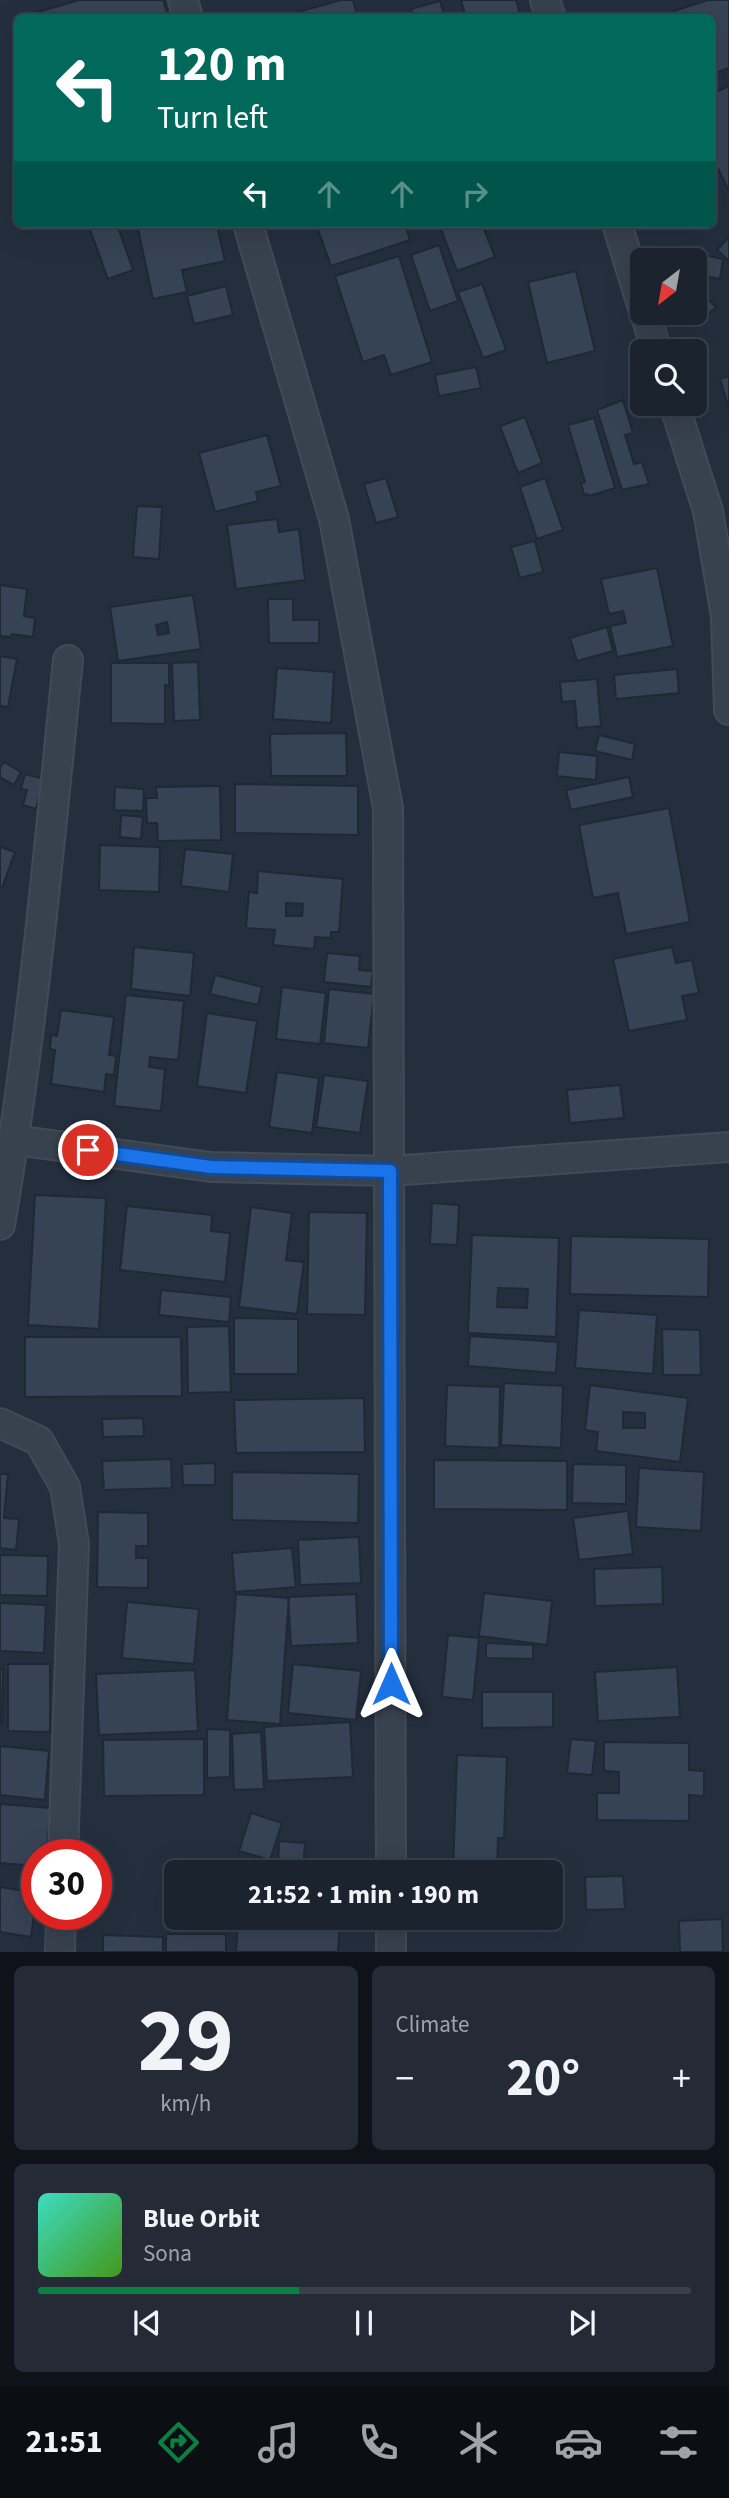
<!DOCTYPE html>
<html lang="en">
<head>
<meta charset="utf-8">
<style>
  body { margin:0; font-family:"Source Sans 3",sans-serif; background:#242b36; color:#f1f3f6; height:100vh; display:flex; flex-direction:column; font-size:26px; white-space:nowrap }
  * { box-sizing:border-box; margin:0 }
  p { font-size:23px; color:#a0a4aa }
  .icon { flex:none; width:38px; height:38px; fill:none; stroke:currentColor; stroke-width:2; stroke-linecap:round; stroke-linejoin:round }
  .map { position:relative; height:1952px; overflow:hidden }
  .details { display:flex; flex-direction:column; gap:14px; padding:14px; background:#0f1319; flex:1 }
  .details>* { flex:none }
  .hud { position:absolute; left:14px; top:14px; width:702px; height:214px; border-radius:10px; box-shadow:0 7px 28px #0002,0 0 0 2px #39404a; background:#00695c; color:#fff; overflow:hidden }
  .needle { width:46px; rotate:211deg }
  .buttons { position:absolute; left:630px; top:248px; display:grid; gap:14px }
  .buttons a { display:grid; place-items:center; width:77px; height:77px; border-radius:10px; background:#1b232e; box-shadow:0 7px 28px #0002,0 0 0 2px #39404a; font-size:35px }
  .speed { position:absolute; left:21px; top:1839px; display:flex; gap:14px; font-size:35px; font-weight:700; text-align:center }
  .speed>* { display:grid; place-content:center; width:91px; height:91px; border-radius:50%; background:#1b232e; box-shadow:0 7px 28px #0002,0 0 0 2px #39404a; line-height:1 }
  .speed .limit { border:10px solid #d22; background:#fff; color:#111 }
  .pin { position:absolute; display:grid; place-items:center; width:60px; height:60px; color:#fff; margin:-30px; border:4px solid #fff; border-radius:50%; box-shadow:0 2px 7px #0007 }
  .me { position:absolute; width:77px; margin:-38px; rotate:0deg; stroke-linejoin:round; filter:drop-shadow(0 0 5px #0008) }
  .turn { display:flex; align-items:center; gap:24px; height:147px; padding:0 28px; font-size:32px }
  .turn .icon { width:91px; height:91px; stroke-width:2.5 }
  .turn b { display:block; font-size:49px; line-height:60px }
  .lanes { display:flex; align-items:center; height:66px; padding:0 28px; background:#0003; justify-content:center; gap:35px; direction:ltr }
  .lanes .off { opacity:.35 }
  .big { font-size:52px; font-weight:700; line-height:1.1 }
  .details .tile { flex:1; display:flex; flex-direction:column; justify-content:center; gap:10px; min-width:0; padding:0 24px; border-radius:10px; background:#242b36 }
  .details .dial { align-items:center; gap:0 }
  .dial b { font-size:91px; line-height:1 }
  .song { display:flex; align-items:center; gap:21px }
  .cover { width:84px; height:84px; border-radius:10px; background:linear-gradient(135deg,hsl(170 70% 55%),hsl(100 70% 35%)) }
  .played { height:7px; border-radius:4px; background:linear-gradient(90deg,#0b8043 40%,#39404a 40%) }
  .keys { display:flex; justify-content:space-around; direction:ltr }
  .heat { display:flex; justify-content:space-between; align-items:center; font-size:38px; direction:ltr }
  .details .tiles { flex:1; display:grid; gap:14px; grid-template-columns:1fr 1fr }
  .tile:last-child { grid-column:span 2 }
  .trip { position:absolute; left:164px; top:1860px; width:399px; height:70px; border-radius:10px; background:#1b232e; box-shadow:0 7px 28px #0002,0 0 0 2px #39404a; font-weight:700; line-height:70px; text-align:center }
  .tabs { display:flex; height:112px; justify-content:space-around; align-items:center; background:#0b0e12; color:#a0a4aa }
  .tabs .icon { width:49px; height:49px }
  .tabs .selected { color:#0b8043 }
  .tabs b { font-size:32px; color:#f1f3f6 }
  .map>svg:first-child { display:block }
  .building { fill:#364354; stroke:#1f2835; stroke-width:2; fill-rule:evenodd }
  .lines { fill:none; stroke-linecap:round; stroke-linejoin:round }
  .minor-casing { stroke:#414a57; stroke-width:32 }
  .minor { stroke:#38414e; stroke-width:28 }
  .route-casing { stroke:#114b97; stroke-width:18 }
  .route { stroke:#1a73e8; stroke-width:12 }
</style>
</head>
<body>
<div class="map">
<svg width="729" height="1952" viewBox="0 0 729 1952">
  <rect width="100%" height="100%" fill="#242f3e"/>
  <path class="building" d="M79,0H163L169,18H28V15Z
    M341,0H353L358,18H276Z
    M461,0H516L521,18H466Z
    M708,0H729V68L712,74V18H677L674,11Z
    M440,1L445,18H414L411,9Z
    M729,86V191L712,157V94Z
    M99,224H117L133,270L108,279L89,227Z
    M137,224H199L200,228L217,225L225,261L182,270L187,292L153,299Z
    M316,224H405L410,240L331,266Z
    M439,224H482L495,257L457,271Z
    M662,224H683V228Z
    M729,237V261L717,250Z
    M439,245L458,301L430,311L411,255Z
    M694,253L723,259L720,279L695,274V261H693Z
    M399,256L432,362L391,375L384,355L363,362L335,276Z
    M576,271L595,351L547,363L528,282Z
    M482,284L506,350L483,358L458,292Z
    M226,286L233,315L194,324L187,296Z
    M697,288L716,307L700,322L691,313H695V290Z
    M476,367L481,388L439,396L435,375Z
    M729,376V409L720,379Z
    M623,400L633,433L625,435L634,464L642,462L649,484L622,490L597,410Z
    M525,417L542,463L518,473L500,426Z
    M594,418L615,488L589,496L588,494L584,495L581,483L585,482L568,425Z
    M267,435L281,486L256,492L258,501L215,512L199,453Z
    M386,478L398,517L376,523L364,484Z
    M545,478L563,530L537,539L520,487Z
    M137,506L162,507L159,559L133,557Z
    M277,519L279,532L299,529L305,580L236,589L227,525Z
    M535,541L543,572L520,578L511,547Z
    M657,568L673,646L617,657L610,626L626,623L623,611L609,614L601,579Z
    M0,585L27,589L24,616L35,618L33,637L12,634L11,637L0,636Z
    M193,595L201,649L118,661L110,607ZM167,622L169,633L158,635L156,625Z
    M268,599H293V620H319V643H269Z
    M607,627L613,651L577,661L570,638Z
    M0,656L17,659L8,707L0,706Z
    M198,662L200,720L174,721L172,663Z
    M111,663H169V686L165,685V724L111,723Z
    M277,668L334,672L331,723L273,719Z
    M677,669L679,693L616,699L614,675Z
    M597,679L601,726L577,728L575,701L562,702L560,682Z
    M346,733L347,776H271L270,734Z
    M599,735L635,744L632,760L595,751Z
    M559,752L597,756L596,780L557,776Z
    M4,762L21,772L14,785L0,777V768Z
    M25,774L44,779L36,809L23,805L27,790L21,789Z
    M629,777L633,797L571,810L566,790Z
    M235,784L358,786V835L235,833Z
    M220,786L221,840L158,841L157,823H147L146,798H157L156,787Z
    M115,787L144,789L143,811L114,810Z
    M669,808L690,922L626,934L618,893L593,898L579,825Z
    M121,815L143,817L141,839L120,837Z
    M100,845L160,847L159,892L99,890Z
    M0,847L15,852L2,888L0,887Z
    M185,849L233,854L229,892L181,886Z
    M258,871L343,879L339,932H331V938L315,937L314,949L273,945L275,930L246,928L249,892L257,893ZM286,903L303,904L302,916H286Z
    M134,947L194,953L190,996L131,989Z
    M672,947L676,963L692,960L699,993L682,996L687,1020L629,1031L613,959Z
    M327,953L360,956L359,970L373,971L371,987L324,982Z
    M215,975L262,987L258,1005L210,994Z
    M282,987L326,993L320,1044L276,1039Z
    M329,989L374,994L368,1048L324,1043Z
    M126,995L184,1001L178,1060L150,1057L149,1067L165,1069L161,1111L114,1106Z
    M61,1010L114,1017L109,1055L116,1056L114,1075L106,1074L104,1092L51,1084L55,1050L50,1049L51,1035L57,1036Z
    M207,1013L257,1021L246,1093L197,1086Z
    M277,1072L319,1078L312,1133L269,1127Z
    M324,1075L368,1081L360,1133L316,1127Z
    M620,1085L624,1118L570,1123L567,1090Z
    M35,1195L106,1198L99,1329L28,1325Z
    M432,1203L459,1205L457,1245L430,1244Z
    M127,1206L212,1215L211,1231L230,1233L225,1282L120,1270Z
    M251,1207L292,1213L286,1260L304,1262L297,1314L239,1307Z
    M309,1212L367,1213L365,1315L307,1314Z
    M472,1235L559,1238L556,1337L468,1333ZM498,1288L528,1289L527,1308L497,1307Z
    M571,1236L709,1239L708,1297L570,1294Z
    M161,1290L231,1297L229,1322L159,1315Z
    M579,1310L657,1315L653,1374L575,1368Z
    M234,1318L298,1319V1374H234Z
    M229,1326L231,1392L188,1393L187,1327Z
    M662,1329L700,1330L701,1375H663Z
    M470,1336L558,1342L556,1373L468,1366Z
    M25,1337H181L182,1396L25,1397Z
    M504,1383L563,1386L561,1448L501,1445Z
    M447,1385L500,1387L499,1448L445,1446Z
    M590,1385L688,1398L680,1462L596,1451L598,1432L585,1430ZM623,1412L645,1413V1428H623Z
    M364,1398L365,1452L236,1453L234,1400Z
    M143,1418L144,1436L103,1437L102,1419Z
    M171,1459L172,1488L104,1490L102,1461Z
    M434,1460L567,1461V1510L434,1509Z
    M215,1463V1485H183L182,1464Z
    M573,1464L626,1465V1504L572,1503Z
    M639,1468L704,1472L701,1531L636,1527Z
    M232,1472L359,1474L358,1523L232,1520Z
    M0,1474H8L4,1518L19,1519L16,1550L0,1548Z
    M628,1511L633,1554L579,1560L573,1518Z
    M98,1512L148,1513V1546H136V1558H148V1588L97,1587Z
    M359,1537L361,1583L300,1585L298,1540Z
    M292,1548L296,1587L235,1592L232,1553Z
    M0,1555L48,1556L47,1596L0,1595Z
    M662,1567L663,1604L595,1606L594,1569Z
    M484,1593L552,1601L547,1645L479,1636Z
    M236,1594L289,1598L280,1724L227,1720Z
    M356,1594L358,1643L291,1646L288,1597Z
    M127,1602L199,1609L194,1664L122,1658Z
    M0,1603L46,1605L44,1653L0,1651Z
    M448,1635L479,1638L473,1700L442,1697Z
    M486,1643L533,1645V1659L486,1658Z
    M8,1664H50V1732L8,1731Z
    M293,1664L361,1671L356,1720L288,1713Z
    M677,1667L680,1717L598,1721L595,1672Z
    M0,1669H3L2,1724H0Z
    M195,1670L198,1731L99,1735L96,1674Z
    M482,1692H553V1727L482,1728Z
    M350,1722L353,1777L267,1781L264,1727Z
    M207,1729L230,1730V1777L207,1778Z
    M261,1732L264,1789L234,1790L232,1734Z
    M204,1739V1795L104,1796L103,1740Z
    M571,1739L596,1741L592,1775L567,1773Z
    M604,1742L689,1743V1770L704,1771V1796L689,1795V1821L597,1820V1793H619V1772L604,1771Z
    M0,1746L49,1751L45,1800L0,1795Z
    M457,1755L507,1757L504,1838H498L497,1872H453Z
    M0,1804L51,1808L46,1855H37V1866L0,1863Z
    M251,1813L282,1823L270,1860L239,1851Z
    M279,1841L305,1843L303,1872H255V1865L278,1866Z
    M623,1876L625,1909L586,1910L585,1877Z
    M0,1887L37,1893L31,1937L0,1932Z
    M238,1918H340L338,1952H236Z
    M722,1919L723,1952H680L679,1921Z
    M166,1934H226V1952H166Z
    M103,1935L163,1937V1952H103Z"/>
  <g class="lines">
    <defs>
      <path id="minor" d="M183,0L188,18
        M545,0L551,18
        M248,224L334,519L388,808L391,1872
        M617,224L642,305
        M645,313L657,352
        M674,404L708,511L726,616L729,710
        M15,1140L211,1167L390,1171L729,1147
        M0,1225C32,1038 49,849 68,660
        M0,1423L39,1441L65,1487L74,1544L63,1855
        M391,1918V1952
        M60,1952L61,1914"/>
    </defs>
    <use href="#minor" class="minor-casing"/>
    <use href="#minor" class="minor"/>
  </g>
  <g class="lines">
    <defs>
      <path id="route" d="M88,1150L211,1167L390,1171L391,1684"/>
    </defs>
    <use href="#route" class="route-casing"/>
    <use href="#route" class="route"/>
  </g>
</svg>
<div class="buttons">
<a><svg class="needle" viewBox="-14 -14 28 28"><path d="M0-13l5 13h-10z" fill="#e53935"/><path d="M0 13l5-13h-10z" fill="#a0a4aa"/></svg></a>
<a><svg class="icon" aria-label="search" viewBox="0 0 24 24"><circle cx="10" cy="10" r="6"/><path d="M15 15l6 6"/></svg></a>
</div>
<div class="speed"><div class="limit">30</div></div>
<div class="pin" style="left:88px;top:1150px;background:#d93025"><svg class="icon" aria-label="arrive" viewBox="0 0 24 24"><path d="M6 21V4h12l-3 4 3 4H6"/></svg></div>
<svg class="me" style="left:391px;top:1684px" viewBox="-20 -20 40 40"><path d="M0-17L14 15 0 8-14 15z" fill="#1a73e8" stroke="#fff" stroke-width="4"/></svg>
<div class="trip">21:52 · 1 min · 190 m</div>
<div class="hud">
<div class="turn"><svg class="icon" aria-label="left" viewBox="0 0 24 24"><path d="M17 20v-9H6M10 6l-5 5 5 5"/></svg><div><b>120 m</b>Turn left</div></div>
<div class="lanes"><svg class="icon" aria-label="left" viewBox="0 0 24 24"><path d="M17 20v-9H6M10 6l-5 5 5 5"/></svg><svg class="icon off" aria-label="ahead" viewBox="0 0 24 24"><path d="M12 20V5M6 11l6-6 6 6"/></svg><svg class="icon off" aria-label="ahead" viewBox="0 0 24 24"><path d="M12 20V5M6 11l6-6 6 6"/></svg><svg class="icon off" aria-label="right" viewBox="0 0 24 24"><path d="M7 20v-9h11M14 6l5 5-5 5"/></svg></div>
</div>
</div>
<section class="details">
<div class="tiles">
<div class="tile dial"><b>29</b><p>km/h</p></div>
<div class="tile"><p>Climate</p>
<div class="heat"><a>−</a><b class="big">20°</b><a>+</a></div>
</div>
<div class="tile">
<div class="song"><i class="cover"></i><div><b>Blue Orbit</b><p>Sona</p></div></div>
<div class="played"></div>
<div class="keys"><svg class="icon" aria-label="previous" viewBox="0 0 24 24"><path d="M18 5L8 12l10 7zM5 5v14"/></svg><svg class="icon" aria-label="pause" viewBox="0 0 24 24"><path d="M8 5v14M16 5v14"/></svg><svg class="icon" aria-label="next" viewBox="0 0 24 24"><path d="M6 5l10 7-10 7zM19 5v14"/></svg></div>
</div>
</div>
</section>
<nav class="tabs">
<b>21:51</b>
<svg class="icon selected" aria-label="directions" viewBox="0 0 24 24"><path d="M12 3l9 9-9 9-9-9zM9 14v-3h6M13 9l2 2-2 2"/></svg>
<svg class="icon" aria-label="music" viewBox="0 0 24 24"><path d="M9 18V5l10-2v13"/><circle cx="6" cy="18" r="3"/><circle cx="16" cy="16" r="3"/></svg>
<svg class="icon" aria-label="phone" viewBox="0 0 24 24"><path d="M5 4h4l2 5-3 2q2 4 5 5l2-3 5 2v4C11 20 4 13 5 4z"/></svg>
<svg class="icon" aria-label="climate" viewBox="0 0 24 24"><path d="M12 3v18M4 7l16 10M4 17L20 7"/></svg>
<svg class="icon" aria-label="car" viewBox="0 0 24 24"><path d="M5 17H2v-5l4-1 3-4h7l3 4 3 1v5h-3M9 17h6M6 11h13"/><circle cx="7" cy="17" r="2"/><circle cx="17" cy="17" r="2"/></svg>
<svg class="icon" aria-label="filters" viewBox="0 0 24 24"><path d="M4 7h16M4 17h16"/><circle cx="9" cy="7" r="2"/><circle cx="15" cy="17" r="2"/></svg>
</nav>
</body>
</html>
